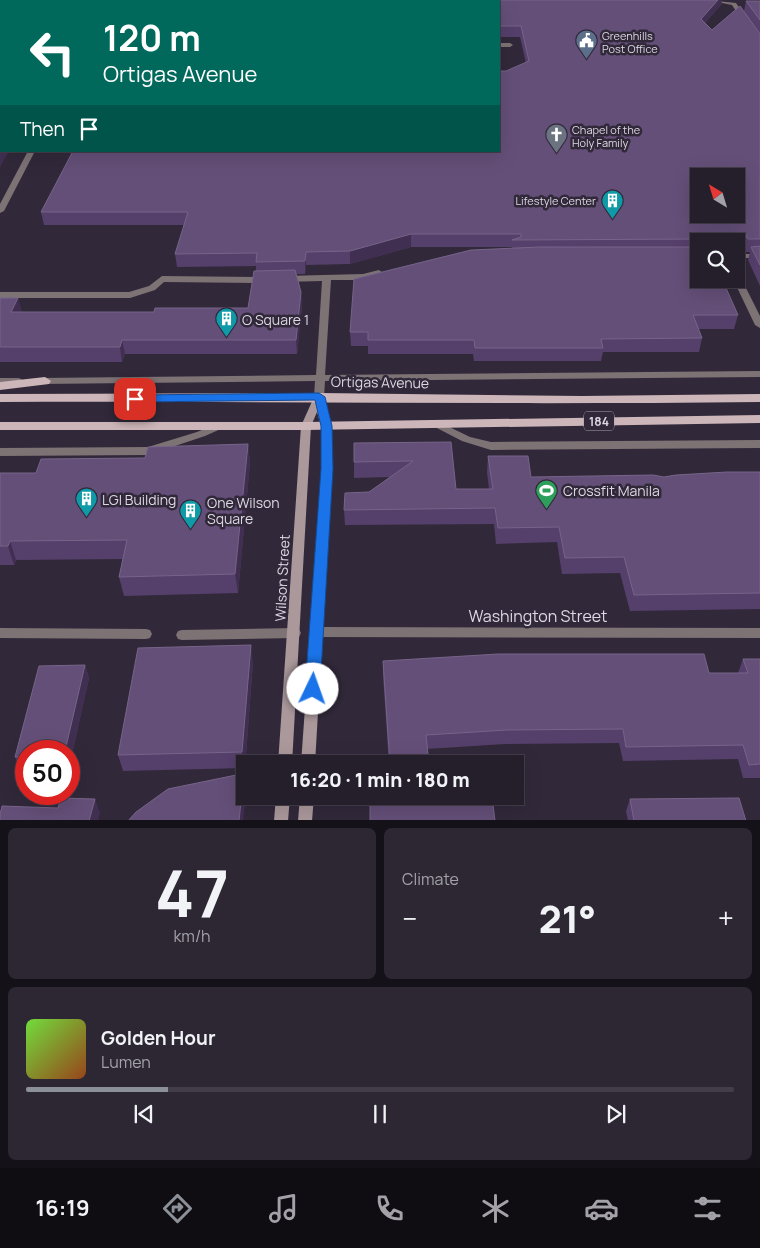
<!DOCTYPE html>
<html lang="en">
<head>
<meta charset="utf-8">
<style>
  body { margin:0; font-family:Manrope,sans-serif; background:#2d2734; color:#f1f3f6; height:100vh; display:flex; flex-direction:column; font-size:19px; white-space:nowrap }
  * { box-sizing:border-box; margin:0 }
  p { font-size:16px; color:#a3a2a9 }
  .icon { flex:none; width:28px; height:28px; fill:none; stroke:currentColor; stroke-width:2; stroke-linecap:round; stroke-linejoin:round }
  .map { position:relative; height:820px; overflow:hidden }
  .drawer { display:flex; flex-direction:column; gap:8px; padding:8px; background:#141118; flex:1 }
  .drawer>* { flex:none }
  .top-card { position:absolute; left:0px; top:0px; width:500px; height:152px; box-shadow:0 5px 20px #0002,0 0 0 1px #423d48; background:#00695c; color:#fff; overflow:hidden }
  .needle { width:32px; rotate:322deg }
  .tools { position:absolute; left:690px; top:168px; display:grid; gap:10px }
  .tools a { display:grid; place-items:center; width:55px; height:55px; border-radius:0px; background:#251f2c; box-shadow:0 5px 20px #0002,0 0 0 1px #423d48; font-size:25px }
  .speed { position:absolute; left:15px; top:740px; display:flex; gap:10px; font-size:25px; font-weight:700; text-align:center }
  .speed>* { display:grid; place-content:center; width:65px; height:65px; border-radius:50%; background:#251f2c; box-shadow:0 5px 20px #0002,0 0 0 1px #423d48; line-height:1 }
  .speed .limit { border:8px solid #d22; background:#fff; color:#111 }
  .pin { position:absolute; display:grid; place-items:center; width:42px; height:42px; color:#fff; margin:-21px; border-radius:10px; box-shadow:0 2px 8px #0006 }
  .me { position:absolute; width:55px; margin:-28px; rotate:3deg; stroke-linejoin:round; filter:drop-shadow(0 0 4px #0008) }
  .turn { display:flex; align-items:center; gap:18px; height:105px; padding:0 20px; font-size:22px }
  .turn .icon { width:65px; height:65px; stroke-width:2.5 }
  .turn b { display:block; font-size:35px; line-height:42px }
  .then { display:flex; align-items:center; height:48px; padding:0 20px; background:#0003; gap:10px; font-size:19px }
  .big { font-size:38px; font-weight:800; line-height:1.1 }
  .drawer .card { flex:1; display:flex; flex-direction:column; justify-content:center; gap:8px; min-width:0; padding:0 18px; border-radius:8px; background:#2d2734 }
  .drawer .dial { align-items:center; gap:0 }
  .dial b { font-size:65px; line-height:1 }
  .song { display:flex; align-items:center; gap:15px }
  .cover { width:60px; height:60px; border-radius:8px; background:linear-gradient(135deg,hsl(100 70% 55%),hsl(20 70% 35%)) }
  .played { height:5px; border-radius:2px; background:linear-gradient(90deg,#8c9099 20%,#423d48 20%) }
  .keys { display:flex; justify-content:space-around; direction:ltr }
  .heat { display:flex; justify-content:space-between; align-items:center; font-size:28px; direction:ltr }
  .drawer .tiles { flex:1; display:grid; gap:8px; grid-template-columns:1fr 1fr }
  .card:last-child { grid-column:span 2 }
  .trip { position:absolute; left:236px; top:755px; width:288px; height:50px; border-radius:0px; background:#251f2c; box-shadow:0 5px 20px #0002,0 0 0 1px #423d48; font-weight:800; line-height:50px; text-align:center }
  .tabs { display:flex; height:80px; justify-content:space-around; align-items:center; background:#0f0c12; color:#a3a2a9 }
  .tabs .icon { width:35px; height:35px }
  .tabs .on { color:#8c9099 }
  .tabs b { font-size:22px; color:#f1f3f6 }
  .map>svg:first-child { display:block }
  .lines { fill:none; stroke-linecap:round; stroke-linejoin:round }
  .minor { fill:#7d7274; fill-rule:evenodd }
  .tertiary { fill:#7d7274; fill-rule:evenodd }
  .secondary { fill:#aa989b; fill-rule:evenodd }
  .primary { fill:#cdb6ba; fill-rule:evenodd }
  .wall { fill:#553f6b }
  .shaded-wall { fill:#412f52 }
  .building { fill:#644f78; stroke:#776489; fill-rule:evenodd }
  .route { fill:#1a73e8; stroke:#114b97 }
  .labels { text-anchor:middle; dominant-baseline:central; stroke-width:5; stroke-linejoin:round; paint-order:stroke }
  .far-poi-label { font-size:11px; fill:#ddd8e3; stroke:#31293a; text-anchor:start }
  .shield { fill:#31293a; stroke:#a9a4b0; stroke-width:1 }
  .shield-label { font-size:12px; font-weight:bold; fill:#ddd8e3 }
  .poi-label { font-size:14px; fill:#ddd8e3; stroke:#31293a; text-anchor:start }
  .street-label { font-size:14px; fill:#ddd8e3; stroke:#31293a }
  .near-street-label { font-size:16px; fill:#ddd8e3; stroke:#31293a }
</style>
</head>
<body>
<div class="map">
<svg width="760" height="821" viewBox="0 0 760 821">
  <rect width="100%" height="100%" fill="#31293a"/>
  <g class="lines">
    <path class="minor" d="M191,0H201L202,1H192Z
      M707,0L736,3L747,19L742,20L732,5Z
      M499,43H510L513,45L510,47H499Z
      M736,254H760V258H736Z
      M379,270L383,273L382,275L363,280H331L325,375L760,371V377L325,381L324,397L319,400L314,397L315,381L39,384L34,381L39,378L316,375L322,281L284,282L280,279L284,276L363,274Z
      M736,274L740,276L760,316V328L755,325L733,279H736Z
      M162,276L264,277L268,280L264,283L164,282L155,290L130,298H0V292H129L149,286Z
      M0,378H19L24,381L19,384H0Z
      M437,421L470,437L491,442L760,440V448L491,450L462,441L433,426L432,424L433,422Z
      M219,423L223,424L224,426L223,428L205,436L148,455L0,456V448L148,447L197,432Z
      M316,627L760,628V638L316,637L312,636L310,632L312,628Z
      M0,628L146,629L150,630L152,634L150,638L146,639L0,638Z
      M295,628L299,629L301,633L299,637L295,638L182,640L178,639L176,635L178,631L182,630Z"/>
    <path class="tertiary" d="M28,151H35L4,211L0,213V204Z"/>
    <path class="secondary" d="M319,394L324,397L331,426L332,469L315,764H301L322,469L321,426L317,412L311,426L292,764H278L301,426L314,397Z
      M276,796H290L288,821H274Z
      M300,796H314L312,821H298Z"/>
    <path class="primary" d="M45,377L51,381L49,384L0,390V382Z
      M319,393L582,396L760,394V402C507,405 253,401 0,402V394Z
      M760,415V423L306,430H0V422H306Z"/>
  </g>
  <path class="wall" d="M0,0H187L186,1H1V73L0,72Z
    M209,0H430L428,1H214Z
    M722,0L721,5L705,23L712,30L744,11L746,1H760V286L748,260L750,252H744L742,247H736V241H699V279L738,315L734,329H698L702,338L699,352H603L601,361H474L473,354H368V346H351L350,332L512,248V247H411L350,264L306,265L305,274H296L301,292L302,306L297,354H125L122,362H0V298L21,312H154L248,308L256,271V266L177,267L175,254L184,225H44L41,212L506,71L526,63L520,37H499V1Z
    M451,442L456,489H489L487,472L488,456L531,477H664L760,472V609L630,611L620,573L562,574L557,542L496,544L494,524L345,525L344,510L390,477L354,478V462Z
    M248,444L250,463L238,593L124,596L119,577L123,559L16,560L14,565H0V473H36Z
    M743,659H760V778H743L738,759L623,761L619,743L505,744L427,749L429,764H389L383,675V661L709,673H738Z
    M253,662L245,768L123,771L118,755Z
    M85,665L89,678L69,768V751H26V769H20L15,757Z
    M630,799L746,821H628L626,811Z"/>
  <path class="shaded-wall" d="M171,0H187L186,1H169Z
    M414,0H430L428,1H412Z
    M718,0H722L721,5L699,30L701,19Z
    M1,151H9L0,167V153Z
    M411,234V247L350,264V251Z
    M306,252V265L305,274V261Z
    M301,292L302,306L297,354L296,340Z
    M18,298L22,312H11Z
    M122,340L125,354L122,362L120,347Z
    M248,444L250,463L238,593L235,574Z
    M10,541L16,560L14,565L8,546Z
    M251,645L253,662L245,768L242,752Z
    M85,665L89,678L69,768V751H65Z
    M241,774L243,786V782L246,796L243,821H239Z
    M95,799L100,813L98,821H89Z"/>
  <path class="building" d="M0,0H171L169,1H1V62L0,61Z
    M238,0H414L412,1H237Z
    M471,0H718L701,19L712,30L740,6L760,34V239H748L745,234H704L707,241H704L702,239L512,240L521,237V234H411L350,251L306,252L305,261L256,262L257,253L175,254L188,212H41L73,151H499V71H506L529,61L521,26H499V1H469ZM699,176H736V214H699Z
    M746,1H760V20Z
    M0,135H1V151L0,153Z
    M760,246V265L751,247Z
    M540,247H699V279H722L738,315H693L702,338L601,339L603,348H475L474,340H368V332H350L354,279L471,250Z
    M295,270L301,292L296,340H122L120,347H0V298H18L11,312H154L155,308H248L254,271Z
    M451,442L456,489H493L488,456H528L531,477L653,475L664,477L676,475L727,472H760V593L634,595L624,557L565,558L559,527L498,528L495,508L344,510L345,493L369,492L413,461L354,462V443Z
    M248,444L235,574L119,577L127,540L10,541L8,546H0V473H36L41,459L145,458L148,447Z
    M251,645L242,752L118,755L138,648Z
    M498,654H704L709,673H748L743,659H760V764L749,765L743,745L626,747L623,729L507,730L426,735L429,764H390L383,661Z
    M85,665L65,751H26V757H15L39,666Z
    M241,774L240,782H243L239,821H128L136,812L168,789Z
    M370,796H492L495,821H370Z
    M61,798L95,799L89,821H0V811H1L2,806L58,808Z
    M739,798L746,821H634L630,799Z"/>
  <path class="route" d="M319,393L325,397L332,426L333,469L320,689L318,693L313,695L307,693L305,689L321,469V426L315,400L135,402L130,399L135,395Z"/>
  <defs>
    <symbol id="civic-pin" viewBox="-11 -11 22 30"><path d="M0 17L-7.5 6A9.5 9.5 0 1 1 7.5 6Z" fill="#5c6f8a" stroke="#31293a"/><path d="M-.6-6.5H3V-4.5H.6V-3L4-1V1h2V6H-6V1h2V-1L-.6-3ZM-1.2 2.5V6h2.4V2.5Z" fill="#fff"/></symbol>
    <symbol id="church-pin" viewBox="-11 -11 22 30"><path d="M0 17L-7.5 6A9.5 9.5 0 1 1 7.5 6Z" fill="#6b7280" stroke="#31293a"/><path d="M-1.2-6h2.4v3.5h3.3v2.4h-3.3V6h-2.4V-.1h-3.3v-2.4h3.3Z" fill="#fff"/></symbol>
    <symbol id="building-pin" viewBox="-11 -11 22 30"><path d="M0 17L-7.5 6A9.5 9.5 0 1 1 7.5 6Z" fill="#0f9aa8" stroke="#31293a"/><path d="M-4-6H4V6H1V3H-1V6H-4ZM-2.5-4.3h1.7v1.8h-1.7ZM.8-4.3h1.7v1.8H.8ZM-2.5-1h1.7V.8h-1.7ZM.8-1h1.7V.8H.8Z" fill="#fff"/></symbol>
    <symbol id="stadium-pin" viewBox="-11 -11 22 30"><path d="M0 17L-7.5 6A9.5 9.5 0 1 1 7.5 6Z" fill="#2e9e5b" stroke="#31293a"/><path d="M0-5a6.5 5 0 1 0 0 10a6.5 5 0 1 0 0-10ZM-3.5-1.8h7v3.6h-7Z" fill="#fff"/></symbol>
  </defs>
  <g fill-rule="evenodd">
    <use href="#civic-pin" x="574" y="28" width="25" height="34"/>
    <use href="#church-pin" x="544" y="122" width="25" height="34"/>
    <use href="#building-pin" x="600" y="188" width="25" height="34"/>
    <use href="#building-pin" x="214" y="306" width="25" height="34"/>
    <use href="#stadium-pin" x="534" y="478" width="25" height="34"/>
    <use href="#building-pin" x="74" y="486" width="25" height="34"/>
    <use href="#building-pin" x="178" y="498" width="25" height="34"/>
  </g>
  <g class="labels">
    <g class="far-poi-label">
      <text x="602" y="35">Greenhills<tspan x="602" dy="13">Post Office</tspan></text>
      <text x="572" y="129">Chapel of the<tspan x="572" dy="13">Holy Family</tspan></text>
      <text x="596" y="200" text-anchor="end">Lifestyle Center</text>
    </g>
    <rect class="shield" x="584" y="411.5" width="30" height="19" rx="4"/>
    <g class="shield-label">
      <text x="599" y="421">184</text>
    </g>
    <g class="poi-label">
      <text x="242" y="319">O Square 1</text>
      <text x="563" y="490">Crossfit Manila</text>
      <text x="102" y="499">LGI Building</text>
      <text x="207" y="502">One Wilson<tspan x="207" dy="16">Square</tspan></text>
    </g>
    <g class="street-label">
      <text transform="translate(380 382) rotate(1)">Ortigas Avenue</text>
      <text transform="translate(282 578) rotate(-87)">Wilson Street</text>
    </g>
    <g class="near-street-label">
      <text x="538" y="616">Washington Street</text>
    </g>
  </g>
</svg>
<div class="tools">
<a><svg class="needle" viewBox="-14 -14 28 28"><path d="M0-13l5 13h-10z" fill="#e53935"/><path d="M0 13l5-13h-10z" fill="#a3a2a9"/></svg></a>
<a><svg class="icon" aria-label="search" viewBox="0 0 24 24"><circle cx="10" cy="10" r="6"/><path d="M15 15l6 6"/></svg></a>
</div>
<div class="speed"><div class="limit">50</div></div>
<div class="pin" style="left:135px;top:399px;background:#d93025"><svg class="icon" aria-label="arrive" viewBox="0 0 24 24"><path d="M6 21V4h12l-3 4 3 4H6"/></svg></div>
<svg class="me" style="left:313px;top:689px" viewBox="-20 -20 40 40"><circle r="19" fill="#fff"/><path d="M0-13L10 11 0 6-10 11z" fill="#1a73e8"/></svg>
<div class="trip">16:20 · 1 min · 180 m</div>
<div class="top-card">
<div class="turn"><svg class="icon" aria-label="left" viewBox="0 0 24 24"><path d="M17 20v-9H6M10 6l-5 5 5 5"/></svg><div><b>120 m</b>Ortigas Avenue</div></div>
<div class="then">Then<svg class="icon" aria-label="arrive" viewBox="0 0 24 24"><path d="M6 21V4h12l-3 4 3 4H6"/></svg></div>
</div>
</div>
<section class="drawer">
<div class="tiles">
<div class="card dial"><b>47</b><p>km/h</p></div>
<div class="card"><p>Climate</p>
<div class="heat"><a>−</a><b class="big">21°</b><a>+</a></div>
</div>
<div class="card">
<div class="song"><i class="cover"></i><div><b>Golden Hour</b><p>Lumen</p></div></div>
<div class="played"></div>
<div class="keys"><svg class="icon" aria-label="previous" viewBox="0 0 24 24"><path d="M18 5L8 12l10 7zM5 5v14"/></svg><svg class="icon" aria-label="pause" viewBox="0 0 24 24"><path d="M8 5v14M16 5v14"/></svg><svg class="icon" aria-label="next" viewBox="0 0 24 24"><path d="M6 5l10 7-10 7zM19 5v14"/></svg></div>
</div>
</div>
</section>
<nav class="tabs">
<b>16:19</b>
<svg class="icon on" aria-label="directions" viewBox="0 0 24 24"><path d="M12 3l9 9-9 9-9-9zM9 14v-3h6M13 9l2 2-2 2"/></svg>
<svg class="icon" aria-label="music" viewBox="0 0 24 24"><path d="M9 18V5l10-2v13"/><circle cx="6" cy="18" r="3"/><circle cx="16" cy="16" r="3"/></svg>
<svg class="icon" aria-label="phone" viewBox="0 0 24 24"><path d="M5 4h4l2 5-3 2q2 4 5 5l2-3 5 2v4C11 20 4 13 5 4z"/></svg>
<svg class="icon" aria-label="climate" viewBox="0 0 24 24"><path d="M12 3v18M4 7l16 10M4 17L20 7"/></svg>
<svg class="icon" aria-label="car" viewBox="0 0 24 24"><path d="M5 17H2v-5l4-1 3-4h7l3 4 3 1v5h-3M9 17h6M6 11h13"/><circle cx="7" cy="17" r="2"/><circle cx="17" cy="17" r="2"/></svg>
<svg class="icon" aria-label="filters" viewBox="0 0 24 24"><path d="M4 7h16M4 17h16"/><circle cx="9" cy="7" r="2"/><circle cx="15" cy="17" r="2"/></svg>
</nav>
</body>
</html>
